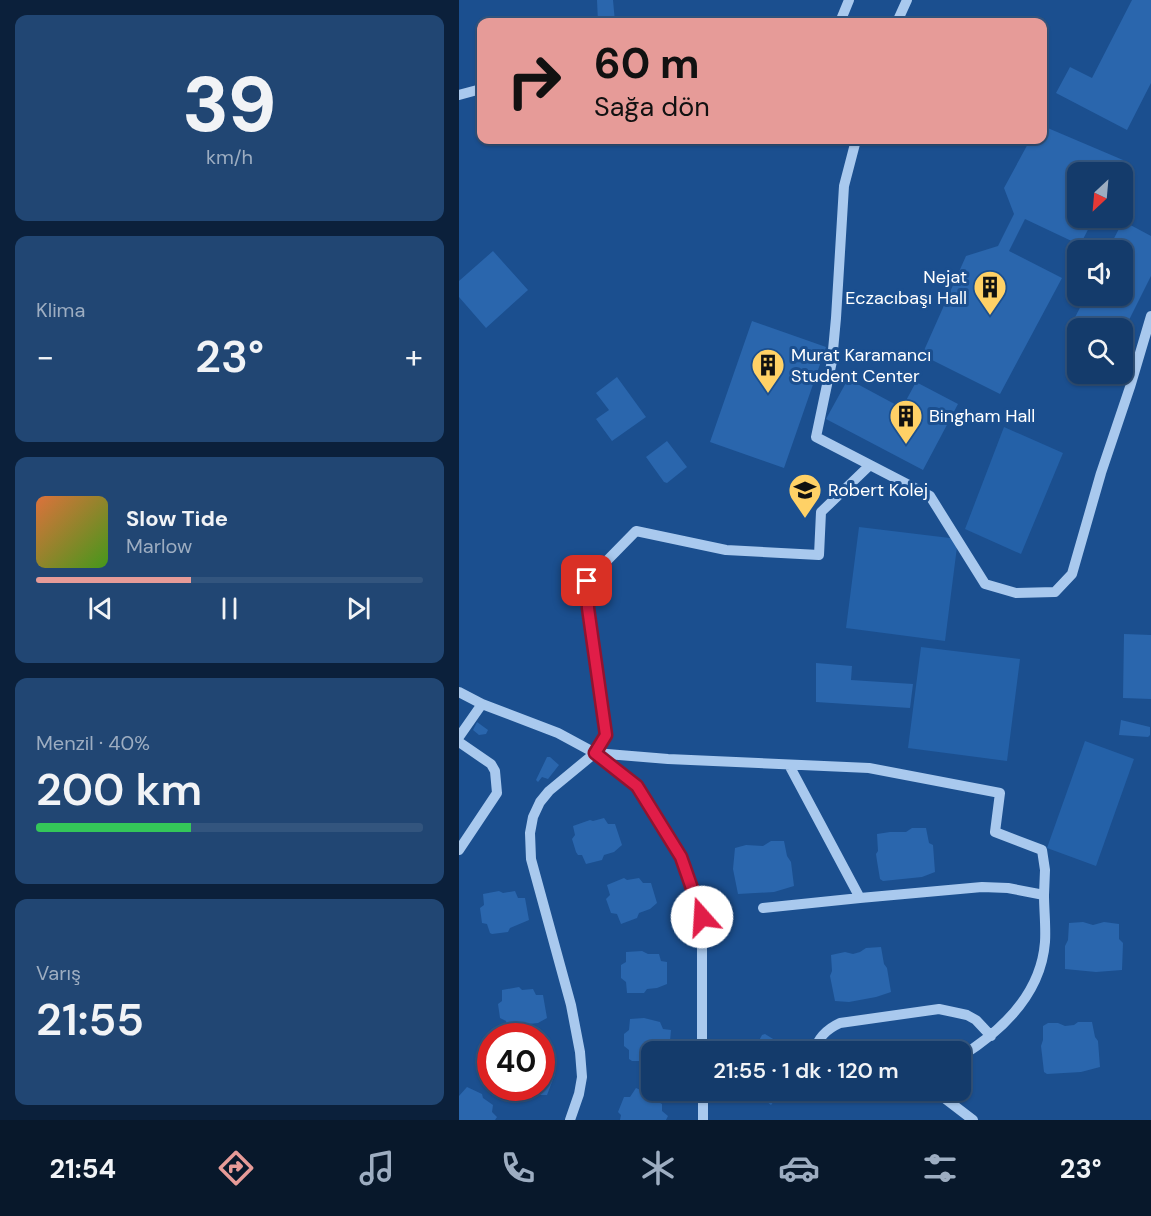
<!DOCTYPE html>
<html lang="tr">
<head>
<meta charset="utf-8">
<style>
  body { margin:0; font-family:"DM Sans",sans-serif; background:#214673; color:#f1f3f6; height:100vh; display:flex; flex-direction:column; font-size:22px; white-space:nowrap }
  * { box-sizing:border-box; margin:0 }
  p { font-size:20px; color:#9dadc1 }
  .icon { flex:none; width:33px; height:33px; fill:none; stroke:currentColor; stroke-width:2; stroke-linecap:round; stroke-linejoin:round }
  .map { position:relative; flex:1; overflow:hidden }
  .details { display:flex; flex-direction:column; gap:15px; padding:15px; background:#0b203b; width:459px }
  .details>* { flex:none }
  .hud { position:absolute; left:18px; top:18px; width:570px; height:126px; border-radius:12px; box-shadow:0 2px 4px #0004,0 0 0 2px #33557e; background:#e69b98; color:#111; overflow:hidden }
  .needle { width:39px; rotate:206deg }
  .controls { position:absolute; left:608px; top:162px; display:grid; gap:12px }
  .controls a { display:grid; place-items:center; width:66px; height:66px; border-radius:12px; background:#143b6b; box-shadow:0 2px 4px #0004,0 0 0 2px #33557e; font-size:30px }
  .speed { position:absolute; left:18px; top:1023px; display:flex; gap:12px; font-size:30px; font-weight:700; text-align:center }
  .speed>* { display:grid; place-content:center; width:78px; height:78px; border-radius:50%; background:#143b6b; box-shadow:0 2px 4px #0004,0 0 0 2px #33557e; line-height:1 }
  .speed .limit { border:9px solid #d22; background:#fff; color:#111 }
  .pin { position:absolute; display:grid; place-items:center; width:51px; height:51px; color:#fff; margin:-26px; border-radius:12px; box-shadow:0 3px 9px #0006 }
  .me { position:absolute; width:66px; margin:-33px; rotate:341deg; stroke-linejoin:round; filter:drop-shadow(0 0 4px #0008) }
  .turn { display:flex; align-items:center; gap:21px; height:126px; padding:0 18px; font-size:27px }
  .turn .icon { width:78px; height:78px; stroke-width:2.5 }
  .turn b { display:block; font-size:42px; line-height:51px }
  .big { font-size:45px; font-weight:600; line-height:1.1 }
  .details .widget { flex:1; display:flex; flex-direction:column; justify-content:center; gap:9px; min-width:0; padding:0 21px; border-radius:12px; background:#214673 }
  .details .dial { align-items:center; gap:0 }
  .dial b { font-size:78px; line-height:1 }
  .song { display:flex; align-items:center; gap:18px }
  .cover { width:72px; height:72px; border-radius:9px; background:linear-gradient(135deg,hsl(20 70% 55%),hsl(100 70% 35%)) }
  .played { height:6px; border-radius:3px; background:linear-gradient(90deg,#e69b98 40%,#33557e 40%) }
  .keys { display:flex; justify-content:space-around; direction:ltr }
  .heat { display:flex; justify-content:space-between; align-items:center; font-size:33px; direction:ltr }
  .charge { height:9px; border-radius:4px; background:linear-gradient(90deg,#34c759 40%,#33557e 0) }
  .trip { position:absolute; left:182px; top:1041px; width:330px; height:60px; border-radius:12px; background:#143b6b; box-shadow:0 2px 4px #0004,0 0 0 2px #33557e; font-weight:600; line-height:60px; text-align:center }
  .tabs { display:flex; height:96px; justify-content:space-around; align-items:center; background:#08182b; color:#9dadc1 }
  .tabs .icon { width:42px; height:42px }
  .tabs .on { color:#e69b98 }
  .tabs b { font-size:27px; color:#f1f3f6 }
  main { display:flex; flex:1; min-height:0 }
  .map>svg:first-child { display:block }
  .park { fill:#2461a8 }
  .building { fill:#2a66ad }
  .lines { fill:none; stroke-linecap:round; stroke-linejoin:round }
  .minor { stroke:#a9c9ee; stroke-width:10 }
  .route-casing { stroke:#92132f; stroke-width:15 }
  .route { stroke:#e11d48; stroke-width:10 }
  .labels { text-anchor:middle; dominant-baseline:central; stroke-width:6; stroke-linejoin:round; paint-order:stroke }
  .poi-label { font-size:18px; fill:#fff; stroke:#1b4f8f; text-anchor:start }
</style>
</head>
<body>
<main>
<section class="details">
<div class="widget dial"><b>39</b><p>km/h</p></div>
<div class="widget"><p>Klima</p>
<div class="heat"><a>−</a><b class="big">23°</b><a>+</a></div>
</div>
<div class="widget">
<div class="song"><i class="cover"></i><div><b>Slow Tide</b><p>Marlow</p></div></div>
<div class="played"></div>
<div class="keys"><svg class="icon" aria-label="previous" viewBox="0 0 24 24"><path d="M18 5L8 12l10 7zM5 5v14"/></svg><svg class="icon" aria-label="pause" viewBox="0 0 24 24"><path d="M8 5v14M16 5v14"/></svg><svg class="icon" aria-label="next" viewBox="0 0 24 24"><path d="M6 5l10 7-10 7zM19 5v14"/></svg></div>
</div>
<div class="widget"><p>Menzil · 40%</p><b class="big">200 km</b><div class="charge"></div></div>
<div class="widget"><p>Varış</p><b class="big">21:55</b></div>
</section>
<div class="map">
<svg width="692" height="1120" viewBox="0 0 692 1120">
  <rect width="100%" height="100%" fill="#1b4f8f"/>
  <path class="park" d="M545,427L604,453L562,554L506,529Z
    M400,527L499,539L486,641L387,628Z
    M462,647L561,659L548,761L449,748Z
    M626,741L675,759L637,866L588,848Z"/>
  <path class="building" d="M138,0H154L156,22H139Z
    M673,0H692V83L668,130L597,93L611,67L633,78Z
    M584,126L664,160L658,172H618V218H635L621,245L566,219L550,251L603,278L541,394L463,355L507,256L539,246L555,214L545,188L571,140H584Z
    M664,221L692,236V276L663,334V328H618V334L610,329L627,296H663V250H649Z
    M34,251L69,290L27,328L0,297V281Z
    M293,321L367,347L325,468L251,442Z
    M158,377L187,417L153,441L137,419L150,410L137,393Z
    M389,379L443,408L457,382L499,404L464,470L367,419Z
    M208,441L228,467L208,483L205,482L187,457Z
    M665,634L692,635V699L664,698Z
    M357,663L393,666L392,680L454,684L451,708L357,702Z
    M662,720L691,727V735L689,737L660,735Z
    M18,722L29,730L27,734L20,735L14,730Z
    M88,757H91L100,765L89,779L83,777L79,782L77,780Z
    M145,818L149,824H156L163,845L155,852L145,855L143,860L127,864L123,855H119L117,852L113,839L116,835L114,826L131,820L134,821Z
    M453,828H467L470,843L474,845L476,872L463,877L424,881L421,879L418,861L417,854L419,851L418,834L431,832H447Z
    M312,841H325L328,856L332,862L335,886L315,892L279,894L274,869L276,848L287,845L304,846Z
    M165,878L168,880L180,878L184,883H192L198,903L191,909L180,913L178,918L162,924L158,914L152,913L147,899L151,895L148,885Z
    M40,891L44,893L56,891L59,898H66L70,920L51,928L49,932L33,934L31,933L28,924L23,923L21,908L25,905L24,894Z
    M624,922L634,925L645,922L660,924V939L664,943L663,970L637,972L606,969V946L609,940L610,923Z
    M422,947L425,964L428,968L432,992L417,997L390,1002L376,1001L371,976L373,971L372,955L386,952L394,954L401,952L407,948Z
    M183,951L189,954H200L202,961L208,962V984L198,988L188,989L185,993H168L167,982L162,978V965L167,962V952Z
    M60,987L63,990L74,989L77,995H84L88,1018L79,1023L69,1024L66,1029L49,1031L47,1021L41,1018L39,1004L43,1001V990Z
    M185,1018L201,1022L204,1029L212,1030L210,1052H192V1057L188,1061H173L170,1059V1050L165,1046V1034L170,1030L171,1019Z
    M619,1022H633L636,1037L639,1041L641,1067L622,1072L588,1074L585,1072L582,1046L584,1040V1026L589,1023H599L606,1026L615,1025Z
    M306,1034L319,1042L323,1041L336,1052H294L303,1035Z
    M82,1058L90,1062V1070L96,1074L88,1095H79L68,1091L62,1093L51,1088H82Z
    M8,1087L23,1094L24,1098L34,1105L33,1112L38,1117L36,1120H0V1096Z
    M177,1088L193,1095V1098L203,1104V1111L209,1116L207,1120H161L162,1115L159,1112L165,1097H171Z
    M292,1090H324L312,1105Z"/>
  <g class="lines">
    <path class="minor" d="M381,22L390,0
      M438,22L448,0
      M0,95L22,89
      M397,140L385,186L377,318L373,361L357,437L471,496L526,584L557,593L596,592L613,574L642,473L671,387L692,316
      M0,692L23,704L99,733L136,753L178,786L222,857L243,917V1052
      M0,737L23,704
      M0,742L32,764L36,771L38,793L0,850
      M136,753L209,759L410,768L541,793L536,832L583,850L586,870L585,895
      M330,765L401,898L523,887L549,888L585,895C585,910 587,926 586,942C582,994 543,1031 501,1057
      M304,908L401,898
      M355,1052C359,1037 368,1029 381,1023L480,1009L508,1015L517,1020L532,1036
      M244,1090V1120
      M480,1090L484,1097L514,1120
      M111,1120L120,1094L123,1077L121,1052L112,1005L72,859L71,833L74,817L81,802L90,791L136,753L146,735L129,608L128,581L177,531L267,550L360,555L362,512L411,465"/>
  </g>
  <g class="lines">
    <defs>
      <path id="route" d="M128,581L129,608L147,735L136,753L178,786L222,857L243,917"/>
    </defs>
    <use href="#route" class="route-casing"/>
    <use href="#route" class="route"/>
  </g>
  <defs>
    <symbol id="building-pin" viewBox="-11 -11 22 30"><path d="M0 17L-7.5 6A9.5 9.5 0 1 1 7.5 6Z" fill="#ffd166" stroke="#1b4f8f"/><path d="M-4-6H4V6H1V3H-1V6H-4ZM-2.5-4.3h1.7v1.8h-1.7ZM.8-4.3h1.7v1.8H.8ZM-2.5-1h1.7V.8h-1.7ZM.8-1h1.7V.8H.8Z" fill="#111"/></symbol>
    <symbol id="school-pin" viewBox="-11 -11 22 30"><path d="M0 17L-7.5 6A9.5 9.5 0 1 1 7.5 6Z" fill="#ffd166" stroke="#1b4f8f"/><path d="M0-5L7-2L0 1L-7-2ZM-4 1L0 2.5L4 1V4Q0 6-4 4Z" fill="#111"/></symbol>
  </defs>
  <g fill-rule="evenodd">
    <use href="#building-pin" x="512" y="268" width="38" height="52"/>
    <use href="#building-pin" x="290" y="346" width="38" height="52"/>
    <use href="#building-pin" x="428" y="397" width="38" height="52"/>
    <use href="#school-pin" x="327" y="471" width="38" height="52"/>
  </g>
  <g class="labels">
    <g class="poi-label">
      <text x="508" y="277" text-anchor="end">Nejat<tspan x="508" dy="21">Eczacıbaşı Hall</tspan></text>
      <text x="332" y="355">Murat Karamancı<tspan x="332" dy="21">Student Center</tspan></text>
      <text x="470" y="416">Bingham Hall</text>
      <text x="369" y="490">Robert Kolej</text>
    </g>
  </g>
</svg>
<div class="controls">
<a><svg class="needle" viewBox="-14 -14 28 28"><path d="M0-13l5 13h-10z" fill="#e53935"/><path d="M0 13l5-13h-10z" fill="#9dadc1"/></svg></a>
<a><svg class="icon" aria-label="sound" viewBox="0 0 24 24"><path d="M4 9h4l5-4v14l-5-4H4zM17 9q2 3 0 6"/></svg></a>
<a><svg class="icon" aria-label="search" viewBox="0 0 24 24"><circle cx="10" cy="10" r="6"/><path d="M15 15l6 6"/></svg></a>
</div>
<div class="speed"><div class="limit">40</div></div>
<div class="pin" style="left:128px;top:581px;background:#d93025"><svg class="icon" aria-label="arrive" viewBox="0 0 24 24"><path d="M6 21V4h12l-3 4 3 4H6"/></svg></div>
<svg class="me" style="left:243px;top:917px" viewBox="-20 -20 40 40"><circle r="19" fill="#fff"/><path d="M0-13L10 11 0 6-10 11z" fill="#e11d48"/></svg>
<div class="trip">21:55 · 1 dk · 120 m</div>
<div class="hud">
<div class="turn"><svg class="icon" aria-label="right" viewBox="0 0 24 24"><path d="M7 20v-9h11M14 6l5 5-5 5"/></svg><div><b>60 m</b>Sağa dön</div></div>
</div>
</div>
</main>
<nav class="tabs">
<b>21:54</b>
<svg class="icon on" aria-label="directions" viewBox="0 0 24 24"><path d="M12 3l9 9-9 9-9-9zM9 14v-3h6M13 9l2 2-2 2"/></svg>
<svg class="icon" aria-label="music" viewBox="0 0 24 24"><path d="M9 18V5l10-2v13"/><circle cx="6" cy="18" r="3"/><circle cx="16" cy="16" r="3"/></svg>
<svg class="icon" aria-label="phone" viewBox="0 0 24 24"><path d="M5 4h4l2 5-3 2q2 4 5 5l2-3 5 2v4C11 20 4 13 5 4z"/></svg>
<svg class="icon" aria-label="climate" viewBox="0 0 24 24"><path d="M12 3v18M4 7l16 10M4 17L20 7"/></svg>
<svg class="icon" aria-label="car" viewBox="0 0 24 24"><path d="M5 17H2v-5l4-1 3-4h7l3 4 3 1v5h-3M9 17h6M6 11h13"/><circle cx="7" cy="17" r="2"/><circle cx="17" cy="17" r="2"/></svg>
<svg class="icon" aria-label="filters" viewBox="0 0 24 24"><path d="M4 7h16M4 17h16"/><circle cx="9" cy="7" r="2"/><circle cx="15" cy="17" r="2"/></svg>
<b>23°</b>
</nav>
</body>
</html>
